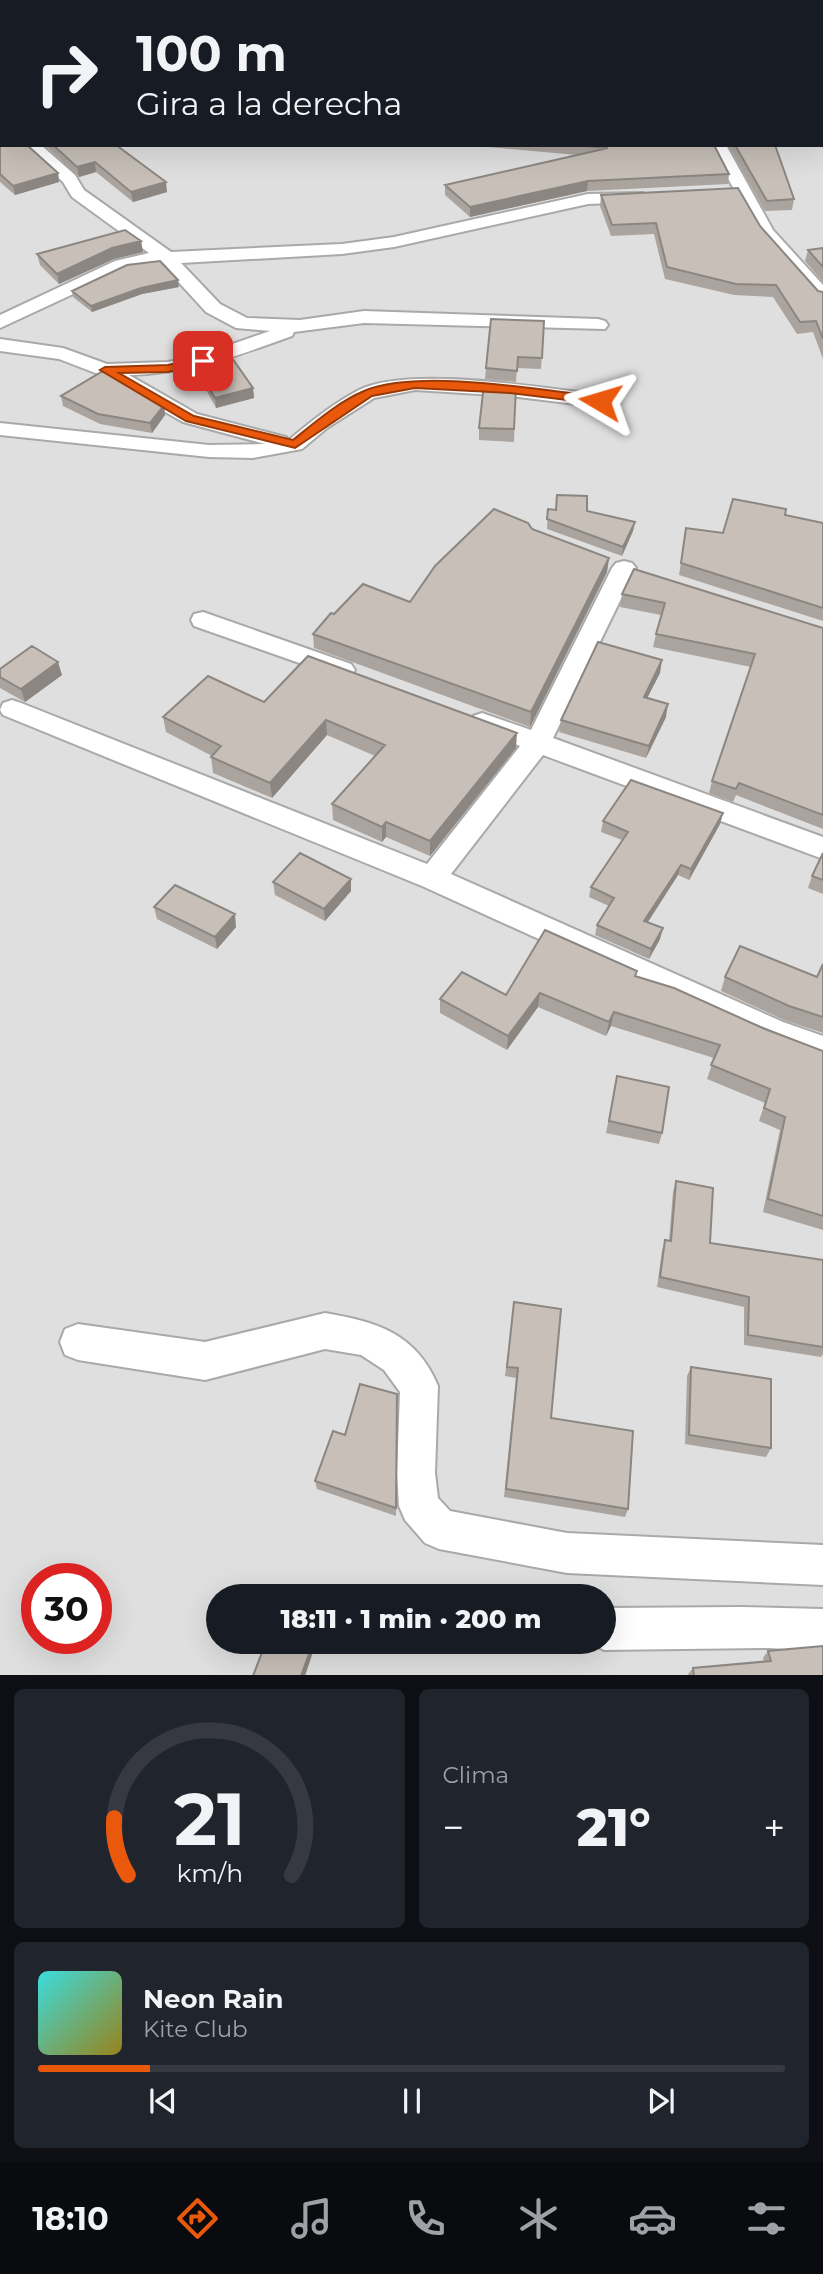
<!DOCTYPE html>
<html lang="es">
<head>
<meta charset="utf-8">
<style>
  body { margin:0; font-family:Montserrat,sans-serif; background:#20242c; color:#f1f3f6; height:100vh; display:flex; flex-direction:column; font-size:26px; white-space:nowrap }
  * { box-sizing:border-box; margin:0 }
  p { font-size:23px; color:#9ea1a6 }
  .icon { flex:none; width:38px; height:38px; fill:none; stroke:currentColor; stroke-width:2; stroke-linecap:round; stroke-linejoin:round }
  .map { position:relative; height:1675px; overflow:hidden }
  .side { display:flex; flex-direction:column; gap:14px; padding:14px; background:#0d0f14; flex:1 }
  .side>* { flex:none }
  .guide { position:absolute; left:0px; top:0px; width:824px; height:147px; box-shadow:0 7px 28px #0002; background:#171b24; color:#f1f3f6; overflow:hidden }
  .speed { position:absolute; left:21px; top:1563px; display:flex; gap:14px; font-size:35px; font-weight:700; text-align:center }
  .speed>* { display:grid; place-content:center; width:91px; height:91px; border-radius:50%; background:#171b24; box-shadow:0 7px 28px #0002; line-height:1 }
  .speed .limit { border:10px solid #d22; background:#fff; color:#111 }
  .pin { position:absolute; display:grid; place-items:center; width:60px; height:60px; color:#fff; margin:-30px; border-radius:14px; box-shadow:0 4px 10px #0006 }
  .me { position:absolute; width:77px; margin:-38px; rotate:277deg; stroke-linejoin:round; filter:drop-shadow(0 0 5px #0008) }
  .turn { display:flex; align-items:center; gap:24px; height:147px; padding:0 21px; font-size:32px }
  .turn .icon { width:91px; height:91px; stroke-width:2.5 }
  .turn b { display:block; font-size:49px; line-height:60px }
  .big { font-size:52px; font-weight:800; line-height:1.1 }
  .side .widget { flex:1; display:flex; flex-direction:column; justify-content:center; gap:10px; min-width:0; padding:0 24px; border-radius:10px; background:#20242c }
  .side .dial { align-items:center; gap:0 }
  .dial svg { height:182px; overflow:visible; fill:none; stroke:#363941; stroke-width:7; stroke-linecap:round; text-anchor:middle }
  .dial text { fill:#f1f3f6; stroke:none }
  .song { display:flex; align-items:center; gap:21px }
  .cover { width:84px; height:84px; border-radius:10px; background:linear-gradient(135deg,hsl(180 70% 55%),hsl(50 70% 35%)) }
  .played { height:7px; border-radius:4px; background:linear-gradient(90deg,#ea580c 15%,#363941 15%) }
  .keys { display:flex; justify-content:space-around; direction:ltr }
  .heat { display:flex; justify-content:space-between; align-items:center; font-size:38px; direction:ltr }
  .side .tiles { flex:1; display:grid; gap:14px; grid-template-columns:1fr 1fr }
  .widget:last-child { grid-column:span 2 }
  .trip { position:absolute; left:206px; top:1584px; width:410px; height:70px; border-radius:35px; background:#171b24; box-shadow:0 7px 28px #0002; font-weight:800; line-height:70px; text-align:center }
  .tab-bar { display:flex; height:112px; justify-content:space-around; align-items:center; background:#090b0e; color:#9ea1a6 }
  .tab-bar .icon { width:49px; height:49px }
  .tab-bar .current { color:#ea580c }
  .tab-bar b { font-size:32px; color:#f1f3f6 }
  .map>svg:first-child { display:block }
  .residential { fill:#e0dfdf; fill-rule:evenodd }
  .lines { fill:none; stroke-linecap:round; stroke-linejoin:round }
  .street-casing { stroke:#a9a9a9; stroke-width:4 }
  .street { fill:#fff; fill-rule:evenodd }
  .wall { fill:#aba49e }
  .shaded-wall { fill:#8b8681 }
  .building { fill:#c7bfb8; stroke:#8b8681; stroke-width:2 }
  .route { fill:#ea580c; stroke:#983908; stroke-width:2 }
</style>
</head>
<body>
<div class="map">
<svg width="823" height="1676" viewBox="0 0 823 1676">
  <rect width="100%" height="100%" fill="#f2efe9"/>
  <path class="residential" d="M0,0H823V1675L0,1676ZM2,2H822V145H2ZM37,1578H96V1638H37ZM219,1596H604V1642H219Z"/>
  <g class="lines">
    <defs>
      <path id="street" d="M530,0H544L529,2Z
        M0,66H2V74H0Z
        M23,145H41L75,175L84,190L171,252L342,244L394,237L588,194L643,193L645,197L643,201L637,202L588,204L394,247L342,254L181,263L220,304L247,318L300,320L364,311L598,319L605,321L608,325L605,329L364,323L294,332L292,336C234,357 191,373 129,375L197,414L286,437L289,440C310,422 334,403 359,390C408,365 543,388 600,395L607,397L610,401L607,405L600,407L510,396L415,390L374,398L327,428L302,449L253,458L209,457L0,435V423L209,445L265,444L183,422L98,374L59,359L0,351V339L63,348L107,364L168,362L198,356L270,331L236,328L206,312L162,264L127,269L0,328V315L115,261L149,253L72,197L63,182Z
        M710,145H726L773,230L823,285V302L816,300L757,232Z
        M624,561L632,563L636,568L553,738L823,837V859L543,755L451,874L783,1022L823,1036V1064L761,1040L422,886L3,715L0,710L3,703L12,700L21,703L427,864L520,746L473,728L469,722L473,716L482,713L531,730L612,568L616,563Z
        M203,612L351,664L355,670L351,676L342,678L194,626L191,620L194,614Z
        M325,1313C377,1322 416,1333 438,1386L435,1473L438,1498L450,1511L567,1533L823,1545V1585L567,1573L439,1549L425,1543L405,1520L399,1506L397,1473L400,1392L384,1370L361,1355L325,1349L205,1380L78,1360L65,1355L60,1342L65,1329L78,1324L205,1342Z
        M741,1607L823,1609V1651L768,1648L604,1650L588,1642H604V1608Z"/>
    </defs>
    <use href="#street" class="street-casing"/>
    <use href="#street" class="street"/>
  </g>
  <path class="wall" d="M0,112L2,145L58,173L59,182L15,195L0,182Z
    M45,145H116L167,192L133,202L96,172L79,177Z
    M476,145H714L729,174L728,184L587,191L470,217L445,195V185L577,155L476,146Z
    M728,145H775L794,199L792,210L765,211Z
    M601,195L760,226L818,291L823,292V359L813,332L797,334L773,297L734,295L665,279L654,234L611,236L600,206Z
    M141,241L143,252L114,259L59,284L40,265L37,254Z
    M823,248V282L805,261L808,250Z
    M179,287L142,294L92,312L73,297L72,291Z
    M544,321L541,369L517,368L516,382L485,379L486,368Z
    M196,365L253,388L254,398L216,408L198,375Z
    M516,387L514,442L479,440V428Z
    M61,396L164,405L165,415L152,433L100,424L63,406Z
    M548,509L635,522L633,531L622,556L547,529Z
    M785,515L823,523V621L679,575L686,528L723,533Z
    M532,529L609,558L607,572L530,727L314,648L313,634L334,614L410,602Z
    M622,594L823,628V829L736,795L733,802L709,793L712,781L751,667L653,647L656,634L661,615L620,607Z
    M0,669L62,675L25,702L0,688Z
    M660,673L647,698L666,717L646,758L559,732L561,720Z
    M264,702L516,748L430,856L386,837L382,842L333,820L332,804L375,756L327,735L272,798L213,773L211,757L212,756L166,732L163,717Z
    M723,813L720,824L689,880L678,875L648,922L660,939L649,959L595,935L597,925L609,906L589,897L591,887L622,840L601,832L603,821Z
    M823,853V894L808,888L812,876Z
    M351,879V891L325,921L275,895L273,882Z
    M154,907L236,927L217,949L157,919Z
    M823,964V1033L784,1020L721,991L725,977H817Z
    M636,976L823,1051V1230L763,1212L780,1130L759,1121L765,1103L707,1079L714,1058L611,1026L606,1036L538,1007L507,1050L440,1013V999L506,995Z
    M617,1076L662,1133L659,1144L606,1133Z
    M676,1181L710,1243L823,1260V1354L821,1357L744,1345V1307L657,1287L662,1251L665,1240L669,1241L673,1192Z
    M514,1302L551,1418L628,1509L625,1517L504,1497L516,1378L505,1376Z
    M691,1367L771,1448L766,1457L685,1444L687,1376Z
    M397,1394L396,1516L317,1489L315,1481L345,1435Z
    M768,1651L823,1676H689L688,1674L693,1668L764,1662L763,1658Z"/>
  <path class="shaded-wall" d="M95,162L96,172L79,177L77,167Z
    M58,173L59,182L15,195L13,186Z
    M588,181L587,191L470,217V207Z
    M166,182L167,192L133,202L131,192Z
    M141,241L143,252L114,259L59,284L57,274L112,248Z
    M178,280L179,287L142,294L92,312L91,306L141,288Z
    M253,388L254,398L216,408L215,398Z
    M164,405L165,415L152,433L150,423Z
    M635,522L633,531L622,556L623,547Z
    M609,558L607,572L530,727L531,712Z
    M662,660L660,673L641,710L644,697Z
    M58,662L62,675L25,702L21,689Z
    M668,704L666,717L646,758L649,746Z
    M326,720L327,735L272,798L270,783Z
    M517,733L516,748L430,856V841Z
    M723,813L720,824L689,880L691,869Z
    M386,822V837L382,842V827Z
    M681,865L678,875L642,931L644,921Z
    M351,879V891L325,921L324,909Z
    M235,914L236,927L217,949L215,937Z
    M663,928L660,939L649,959L651,949Z
    M540,993L538,1007L507,1050L508,1036Z
    M614,1012L611,1026L606,1036L609,1022Z
    M313,1643L314,1649L305,1676H301Z"/>
  <path class="building" d="M0,0H41V2H2V49H0Z
    M326,0H515L517,2H325Z
    M700,0H823V18L822,2H696Z
    M2,111V145H27L58,173L13,186L0,174V112Z
    M53,145H116L166,182L131,192L95,162L77,167Z
    M574,145H714L729,174L588,181L470,207L445,185L608,148Z
    M735,145H775L794,199L767,201Z
    M738,188L760,226L818,291L823,292V339L816,321L800,322L776,285L736,284L667,267L656,223L612,225L601,195Z
    M125,230L141,241L112,248L57,274L37,254Z
    M823,248V267L808,250Z
    M160,261L178,280L141,288L91,306L72,291L127,265Z
    M491,319L544,321L542,358L518,357L517,371L486,368Z
    M232,358L253,388L215,398L196,365Z
    M103,371L164,405L150,423L98,414L61,396Z
    M484,384L516,387L514,429L479,428Z
    M557,495L587,496V511L635,522L623,547L547,519L548,509L556,510Z
    M733,499L786,509L785,515L823,523V608L681,563L686,528L723,533Z
    M494,509L528,523L532,529L609,558L531,712L313,634L331,613L334,614L363,584L410,602L435,566Z
    M634,569L823,628V815L739,783L736,789L712,781L755,654L656,634L665,603L622,594Z
    M598,642L662,660L644,697L668,704L649,746L561,720Z
    M32,646L58,662L21,689L0,677V669Z
    M308,656L517,733L430,841L386,822L382,827L332,804L385,745L326,720L270,783L211,757L221,746L163,717L208,676L264,702Z
    M631,780L723,813L691,869L681,865L644,921L663,928L651,949L597,925L614,898L591,887L628,832L603,821Z
    M300,853L351,879L324,909L273,882Z
    M823,853V880L812,876Z
    M175,885L235,914L215,937L154,907Z
    M545,930L637,971L635,976L674,988L765,1029L823,1051V1216L768,1199L785,1117L764,1108L770,1089L711,1065L720,1045L614,1012L609,1022L540,993L508,1036L440,999L462,972L506,995Z
    M740,946L817,977L823,964V1017L789,1006L725,977Z
    M617,1076L669,1087L662,1133L609,1121Z
    M676,1181L713,1188L710,1243L823,1260V1347L748,1335L749,1297L660,1277L665,1240L671,1241Z
    M514,1302L561,1309L551,1418L633,1431L628,1509L506,1489L518,1368L507,1367Z
    M691,1367L771,1379V1448L689,1435Z
    M360,1384L397,1394L396,1508L315,1481L333,1431L345,1435Z
    M266,1642H309L313,1643L301,1676H253Z
    M823,1646V1676H694L693,1668L771,1661L768,1651Z"/>
  <path class="route" d="M203,357L207,358V363L168,372L119,373L194,416L293,440C314,423 338,402 364,391C418,368 541,390 600,397L606,401L600,404L510,393L415,388L372,396L295,448L186,421L100,370L105,367L168,365Z"/>
</svg>
<div class="speed"><div class="limit">30</div></div>
<div class="pin" style="left:203px;top:361px;background:#d93025"><svg class="icon" aria-label="arrive" viewBox="0 0 24 24"><path d="M6 21V4h12l-3 4 3 4H6"/></svg></div>
<svg class="me" style="left:600px;top:401px" viewBox="-20 -20 40 40"><path d="M0-17L14 15 0 8-14 15z" fill="#ea580c" stroke="#fff" stroke-width="4"/></svg>
<div class="trip">18:11 · 1 min · 200 m</div>
<div class="guide">
<div class="turn"><svg class="icon" aria-label="right" viewBox="0 0 24 24"><path d="M7 20v-9h11M14 6l5 5-5 5"/></svg><div><b>100 m</b>Gira a la derecha</div></div>
</div>
</div>
<section class="side">
<div class="tiles">
<div class="widget dial"><svg viewBox="0 0 100 80">
<path d="M14 69A42 42 0 1 1 86 69"/>
<path d="M14 69A42 42 0 0 1 8 44" stroke="#ea580c"/>
<text x="50" y="56" font-size="32" font-weight="700">21</text>
<text x="50" y="72" font-size="11">km/h</text>
</svg></div>
<div class="widget"><p>Clima</p>
<div class="heat"><a>−</a><b class="big">21°</b><a>+</a></div>
</div>
<div class="widget">
<div class="song"><i class="cover"></i><div><b>Neon Rain</b><p>Kite Club</p></div></div>
<div class="played"></div>
<div class="keys"><svg class="icon" aria-label="previous" viewBox="0 0 24 24"><path d="M18 5L8 12l10 7zM5 5v14"/></svg><svg class="icon" aria-label="pause" viewBox="0 0 24 24"><path d="M8 5v14M16 5v14"/></svg><svg class="icon" aria-label="next" viewBox="0 0 24 24"><path d="M6 5l10 7-10 7zM19 5v14"/></svg></div>
</div>
</div>
</section>
<nav class="tab-bar">
<b>18:10</b>
<svg class="icon current" aria-label="directions" viewBox="0 0 24 24"><path d="M12 3l9 9-9 9-9-9zM9 14v-3h6M13 9l2 2-2 2"/></svg>
<svg class="icon" aria-label="music" viewBox="0 0 24 24"><path d="M9 18V5l10-2v13"/><circle cx="6" cy="18" r="3"/><circle cx="16" cy="16" r="3"/></svg>
<svg class="icon" aria-label="phone" viewBox="0 0 24 24"><path d="M5 4h4l2 5-3 2q2 4 5 5l2-3 5 2v4C11 20 4 13 5 4z"/></svg>
<svg class="icon" aria-label="climate" viewBox="0 0 24 24"><path d="M12 3v18M4 7l16 10M4 17L20 7"/></svg>
<svg class="icon" aria-label="car" viewBox="0 0 24 24"><path d="M5 17H2v-5l4-1 3-4h7l3 4 3 1v5h-3M9 17h6M6 11h13"/><circle cx="7" cy="17" r="2"/><circle cx="17" cy="17" r="2"/></svg>
<svg class="icon" aria-label="filters" viewBox="0 0 24 24"><path d="M4 7h16M4 17h16"/><circle cx="9" cy="7" r="2"/><circle cx="15" cy="17" r="2"/></svg>
</nav>
</body>
</html>
